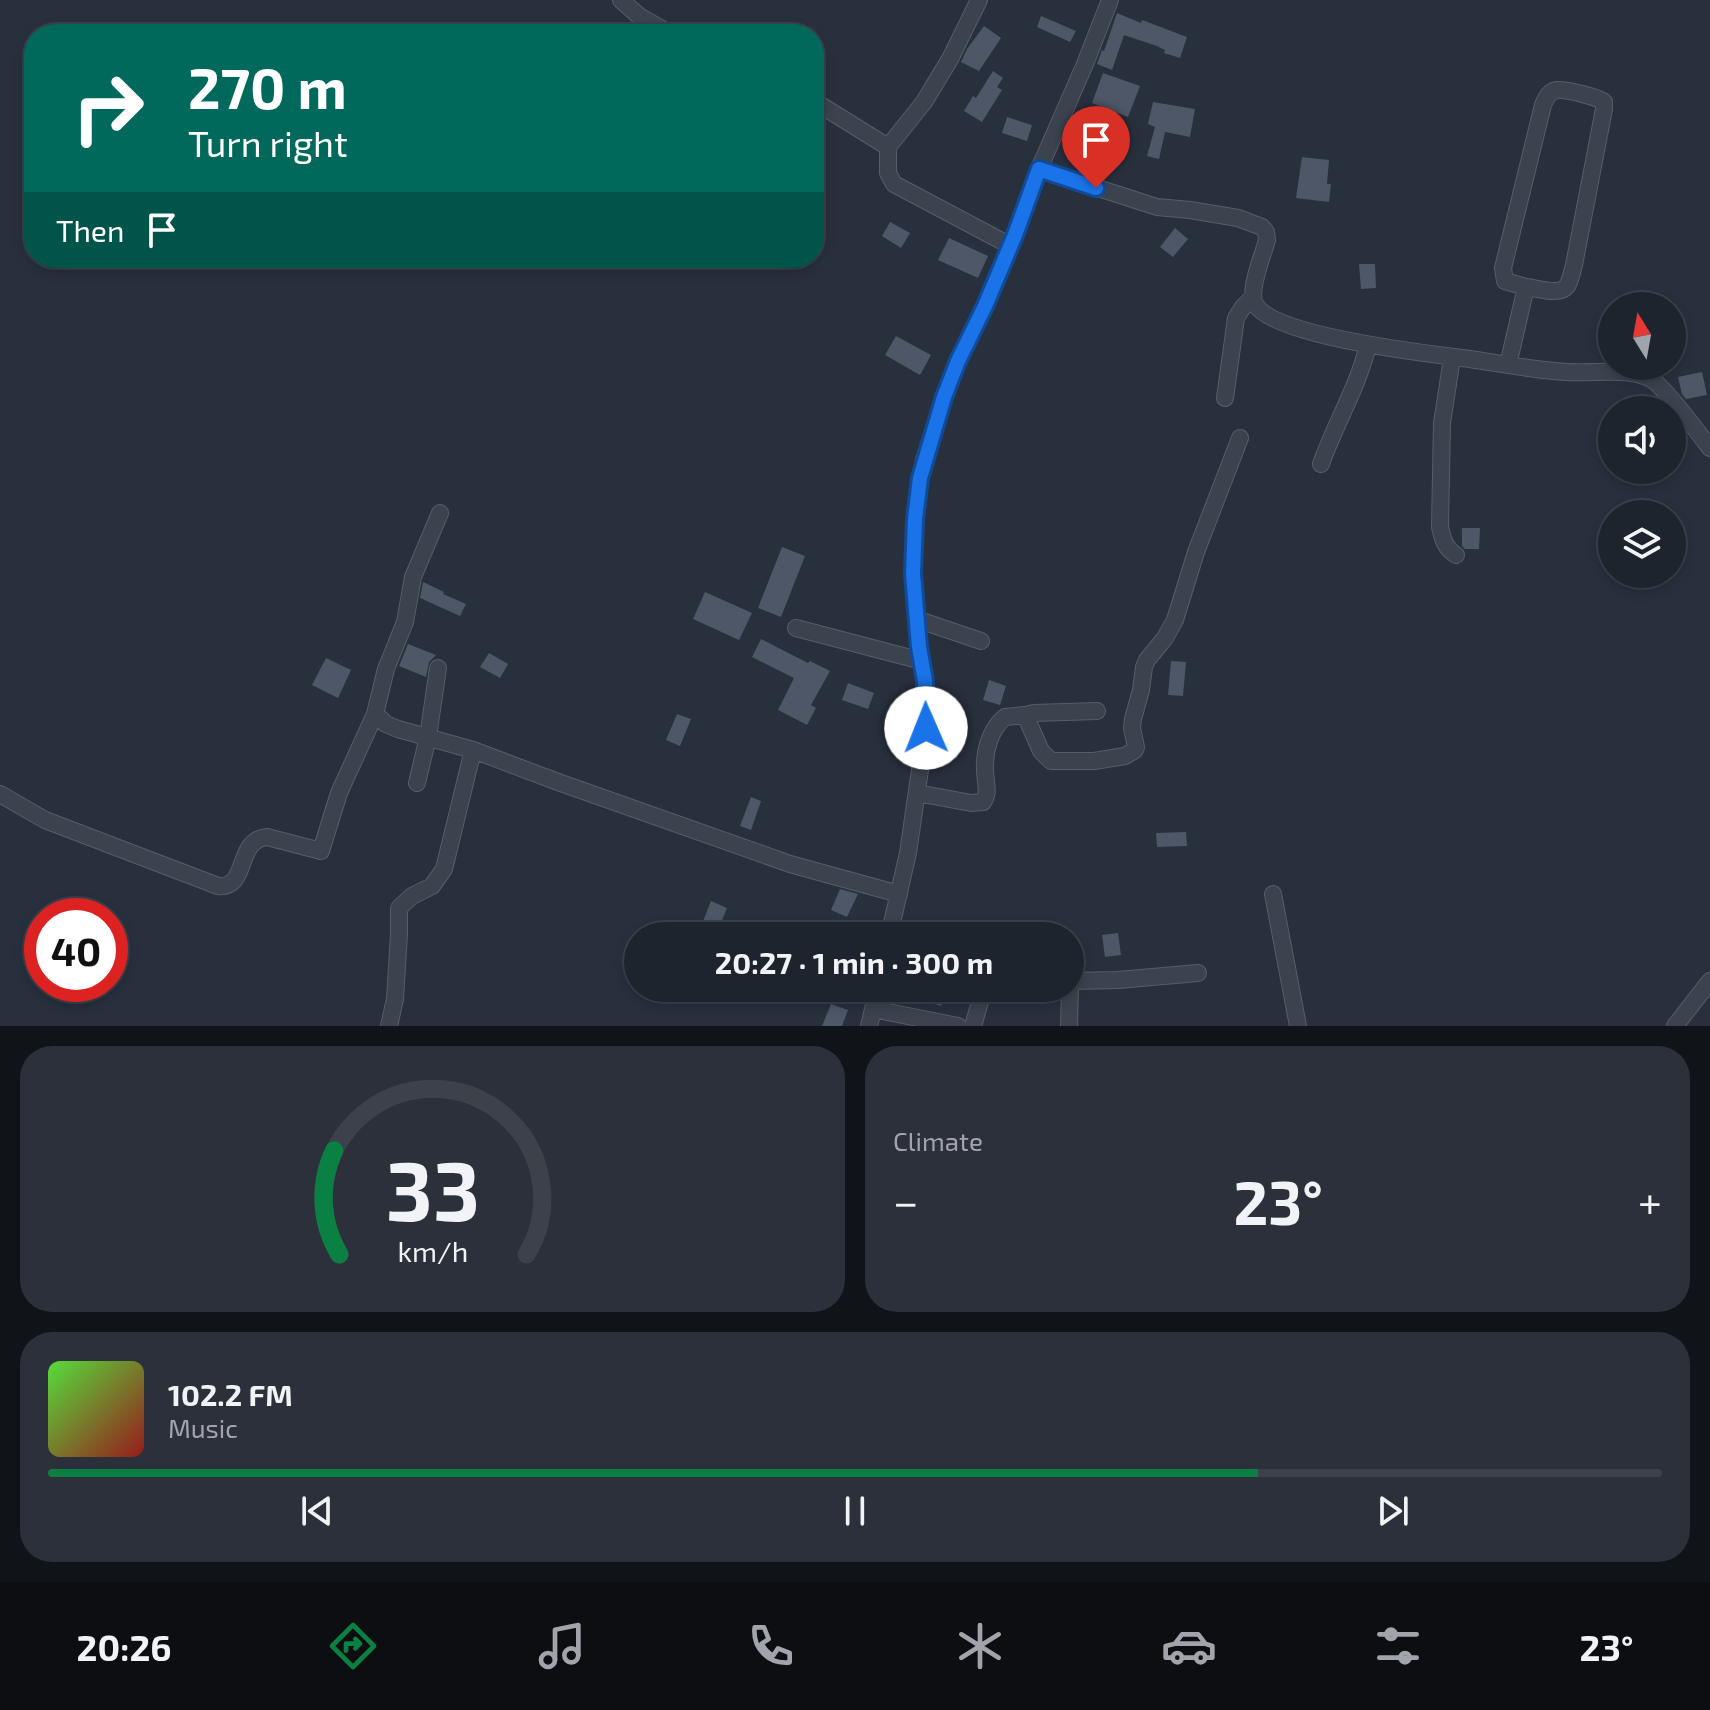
<!DOCTYPE html>
<html lang="en">
<head>
<meta charset="utf-8">
<style>
  body { margin:0; font-family:"Exo 2",sans-serif; background:#2b303a; color:#f1f3f6; height:100vh; display:flex; flex-direction:column; font-size:30px; white-space:nowrap }
  * { box-sizing:border-box; margin:0 }
  p { font-size:26px; color:#a1a4aa }
  .icon { flex:none; width:44px; height:44px; fill:none; stroke:currentColor; stroke-width:2; stroke-linecap:round; stroke-linejoin:round }
  .map { position:relative; height:1026px; overflow:hidden }
  .details { display:flex; flex-direction:column; gap:20px; padding:20px; background:#101419; flex:1 }
  .details>* { flex:none }
  .hud { position:absolute; left:24px; top:24px; width:800px; height:244px; border-radius:32px; box-shadow:0 4px 12px #0003,0 0 0 2px #3c414a; background:#00695c; color:#fff; overflow:hidden }
  .needle { width:52px; rotate:349deg }
  .fabs { position:absolute; left:1598px; top:292px; display:grid; gap:16px }
  .fabs a { display:grid; place-items:center; width:88px; height:88px; border-radius:50%; background:#1e242e; box-shadow:0 4px 12px #0003,0 0 0 2px #3c414a; font-size:40px }
  .speed { position:absolute; left:24px; top:898px; display:flex; gap:16px; font-size:40px; font-weight:700; text-align:center }
  .speed>* { display:grid; place-content:center; width:104px; height:104px; border-radius:50%; background:#1e242e; box-shadow:0 4px 12px #0003,0 0 0 2px #3c414a; line-height:1 }
  .speed .limit { border:12px solid #d22; background:#fff; color:#111 }
  .pin { position:absolute; display:grid; place-items:center; width:68px; height:68px; color:#fff; margin:-82px -34px; border-radius:50% 50% 50% 0; rotate:-45deg; box-shadow:0 0 8px #0007 }
  .pin .icon { rotate:45deg }
  .me { position:absolute; width:88px; margin:-44px; rotate:359deg; stroke-linejoin:round; filter:drop-shadow(0 0 6px #0008) }
  .turn { display:flex; align-items:center; gap:28px; height:168px; padding:0 32px; font-size:36px }
  .turn .icon { width:104px; height:104px; stroke-width:2.5 }
  .turn b { display:block; font-size:56px; line-height:68px }
  .then { display:flex; align-items:center; height:76px; padding:0 32px; background:#0003; gap:16px; font-size:30px }
  .big { font-size:60px; font-weight:700; line-height:1.1 }
  .details .widget { flex:1; display:flex; flex-direction:column; justify-content:center; gap:12px; min-width:0; padding:0 28px; border-radius:32px; background:#2b303a }
  .details .dial { align-items:center; gap:0 }
  .dial svg { height:208px; overflow:visible; fill:none; stroke:#3c414a; stroke-width:7; stroke-linecap:round; text-anchor:middle }
  .dial text { fill:#f1f3f6; stroke:none }
  .song { display:flex; align-items:center; gap:24px }
  .cover { width:96px; height:96px; border-radius:12px; background:linear-gradient(135deg,hsl(110 70% 55%),hsl(0 70% 35%)) }
  .played { height:8px; border-radius:4px; background:linear-gradient(90deg,#0b8043 75%,#3c414a 75%) }
  .keys { display:flex; justify-content:space-around; direction:ltr }
  .heat { display:flex; justify-content:space-between; align-items:center; font-size:44px; direction:ltr }
  .details .tiles { flex:1; display:grid; gap:20px; grid-template-columns:1fr 1fr }
  .widget:last-child { grid-column:span 2 }
  .trip { position:absolute; left:624px; top:922px; width:460px; height:80px; border-radius:40px; background:#1e242e; box-shadow:0 4px 12px #0003,0 0 0 2px #3c414a; font-weight:700; line-height:80px; text-align:center }
  .menu { display:flex; height:128px; justify-content:space-around; align-items:center; background:#0c0e12; color:#a1a4aa }
  .menu .icon { width:56px; height:56px }
  .menu .current { color:#0b8043 }
  .menu b { font-size:36px; color:#f1f3f6 }
  .map>svg:first-child { display:block }
  .building { fill:#4e5767 }
  .lines { fill:none; stroke-linecap:round; stroke-linejoin:round }
  .minor-casing { stroke:#565e69; stroke-width:18 }
  .minor { stroke:#3b434e; stroke-width:16 }
  .route-casing { stroke:#114b97; stroke-width:20 }
  .route { stroke:#1a73e8; stroke-width:14 }
</style>
</head>
<body>
<div class="map">
<svg width="1710" height="1026" viewBox="0 0 1710 1026">
  <rect width="100%" height="100%" fill="#28303e"/>
  <path class="building" d="M1117,13L1141,23L1142,20L1187,37L1180,58L1164,53L1165,50L1157,46L1124,35L1112,70L1097,64L1102,50L1104,51Z
    M1041,16L1076,31L1070,42L1037,27Z
    M984,26L1001,38L979,71L961,62L967,49Z
    M993,71L1003,78L997,87L1002,90L982,122L964,111L973,96L976,98Z
    M1103,73L1140,86L1128,117L1092,103Z
    M1153,102L1195,109L1190,137L1165,132L1159,159L1147,156L1155,127L1148,124Z
    M1007,117L1032,125L1027,141L1002,133Z
    M1073,119L1093,126L1087,143L1065,136Z
    M1302,157L1329,160L1327,184H1331L1329,202L1296,198Z
    M890,222L910,233L901,248L882,236Z
    M1175,228L1188,239L1173,257L1160,247Z
    M949,238L988,256L978,278L938,260Z
    M1359,264H1375L1376,288L1361,289Z
    M896,336L931,355L920,375L885,355Z
    M1702,372L1707,395L1686,399L1682,394L1678,377Z
    M1462,528H1480L1479,549H1465L1462,546Z
    M782,547L805,556L781,617L758,608Z
    M423,582L444,592L443,594L466,604L460,616L420,598Z
    M705,592L752,613L739,640L693,619Z
    M761,639L808,663L810,661L830,671L811,705L816,708L807,725L778,710L794,678L752,657Z
    M408,644L436,655L429,662L426,677L399,666Z
    M489,653L508,664L500,678L480,667Z
    M326,658L351,670L338,698L312,685Z
    M1171,661L1186,662L1183,696L1168,695Z
    M989,680L1006,686L1000,705L983,700Z
    M848,683L874,693L868,709L842,700Z
    M677,714L691,719L680,746L666,740Z
    M751,797L761,801L751,830L740,826Z
    M1186,832L1187,846L1157,847L1156,833Z
    M840,889L858,894L847,917L831,910Z
    M711,901L727,908L718,930L702,924Z
    M1118,933L1121,955L1105,957L1102,935Z
    M917,988H947L941,1006L914,997Z
    M831,1004L848,1010L842,1026H822Z"/>
  <g class="lines">
    <defs>
      <path id="minor" d="M621,0L639,16L671,34
        M814,101L888,147V173L894,184L1011,246
        M888,147L924,102L950,59L979,0
        M1039,169L1157,207L1190,210L1238,218L1262,227L1266,232L1267,240C1263,255 1248,290 1255,304C1274,337 1431,354 1470,359C1503,364 1534,370 1567,372C1592,374 1629,367 1651,379C1663,385 1700,435 1710,448
        M1452,358L1442,423L1440,527C1443,540 1445,548 1456,555
        M1508,365L1526,287L1505,281L1503,268L1543,105C1546,98 1549,91 1557,90C1565,89 1598,97 1604,102V109L1574,265C1572,271 1571,280 1567,286C1560,296 1537,288 1526,287
        M1225,398L1236,318L1243,307L1253,297
        M1321,464C1335,424 1358,387 1368,345
        M916,619L981,641
        M796,628L922,661
        M375,714L386,724L398,729L473,750
        M1025,715L1034,713L1097,711
        M417,783L428,737L438,668
        M917,793L971,803L983,802C990,792 985,782 985,770C984,752 990,729 1005,717L1025,715L1041,751L1051,761H1094L1125,756L1135,750L1136,747L1132,728L1133,719L1141,690L1144,667L1147,660L1165,638L1175,620L1196,552L1240,438
        M0,794L45,820L218,886C249,889 235,840 267,837L321,851L339,793L375,714L386,669L405,622L413,577L440,513
        M1273,894L1298,1026
        M889,936L908,853L926,728L925,681L919,647L913,574L917,496L924,460L944,397L958,361L985,306L1015,235L1039,169L1085,64L1110,0
        M1070,981L1118,980L1198,973
        M873,1009L958,1026
        M389,1026L395,999L399,934V908L412,896L432,886L444,869L473,750L558,782L790,864L899,894
        M869,1026L878,988
        M973,1026L982,995L987,988
        M1069,1026L1070,988
        M1675,1026L1710,981"/>
    </defs>
    <use href="#minor" class="minor-casing"/>
    <use href="#minor" class="minor"/>
  </g>
  <g class="lines">
    <defs>
      <path id="route" d="M926,728L925,681L919,647L913,574L915,519L920,478L944,397L958,361L985,306L1015,235L1039,169L1096,188"/>
    </defs>
    <use href="#route" class="route-casing"/>
    <use href="#route" class="route"/>
  </g>
</svg>
<div class="fabs">
<a><svg class="needle" viewBox="-14 -14 28 28"><path d="M0-13l5 13h-10z" fill="#e53935"/><path d="M0 13l5-13h-10z" fill="#a1a4aa"/></svg></a>
<a><svg class="icon" aria-label="sound" viewBox="0 0 24 24"><path d="M4 9h4l5-4v14l-5-4H4zM17 9q2 3 0 6"/></svg></a>
<a><svg class="icon" aria-label="layers" viewBox="0 0 24 24"><path d="M12 4l9 5-9 5-9-5zM3 14l9 5 9-5"/></svg></a>
</div>
<div class="speed"><div class="limit">40</div></div>
<div class="pin" style="left:1096px;top:188px;background:#d93025"><svg class="icon" aria-label="arrive" viewBox="0 0 24 24"><path d="M6 21V4h12l-3 4 3 4H6"/></svg></div>
<svg class="me" style="left:926px;top:728px" viewBox="-20 -20 40 40"><circle r="19" fill="#fff"/><path d="M0-13L10 11 0 6-10 11z" fill="#1a73e8"/></svg>
<div class="trip">20:27 · 1 min · 300 m</div>
<div class="hud">
<div class="turn"><svg class="icon" aria-label="right" viewBox="0 0 24 24"><path d="M7 20v-9h11M14 6l5 5-5 5"/></svg><div><b>270 m</b>Turn right</div></div>
<div class="then">Then<svg class="icon" aria-label="arrive" viewBox="0 0 24 24"><path d="M6 21V4h12l-3 4 3 4H6"/></svg></div>
</div>
</div>
<section class="details">
<div class="tiles">
<div class="widget dial"><svg viewBox="0 0 100 80">
<path d="M14 69A42 42 0 1 1 86 69"/>
<path d="M14 69A42 42 0 0 1 12 29" stroke="#0b8043"/>
<text x="50" y="56" font-size="32" font-weight="700">33</text>
<text x="50" y="72" font-size="11">km/h</text>
</svg></div>
<div class="widget"><p>Climate</p>
<div class="heat"><a>−</a><b class="big">23°</b><a>+</a></div>
</div>
<div class="widget">
<div class="song"><i class="cover"></i><div><b>102.2 FM</b><p>Music</p></div></div>
<div class="played"></div>
<div class="keys"><svg class="icon" aria-label="previous" viewBox="0 0 24 24"><path d="M18 5L8 12l10 7zM5 5v14"/></svg><svg class="icon" aria-label="pause" viewBox="0 0 24 24"><path d="M8 5v14M16 5v14"/></svg><svg class="icon" aria-label="next" viewBox="0 0 24 24"><path d="M6 5l10 7-10 7zM19 5v14"/></svg></div>
</div>
</div>
</section>
<nav class="menu">
<b>20:26</b>
<svg class="icon current" aria-label="directions" viewBox="0 0 24 24"><path d="M12 3l9 9-9 9-9-9zM9 14v-3h6M13 9l2 2-2 2"/></svg>
<svg class="icon" aria-label="music" viewBox="0 0 24 24"><path d="M9 18V5l10-2v13"/><circle cx="6" cy="18" r="3"/><circle cx="16" cy="16" r="3"/></svg>
<svg class="icon" aria-label="phone" viewBox="0 0 24 24"><path d="M5 4h4l2 5-3 2q2 4 5 5l2-3 5 2v4C11 20 4 13 5 4z"/></svg>
<svg class="icon" aria-label="climate" viewBox="0 0 24 24"><path d="M12 3v18M4 7l16 10M4 17L20 7"/></svg>
<svg class="icon" aria-label="car" viewBox="0 0 24 24"><path d="M5 17H2v-5l4-1 3-4h7l3 4 3 1v5h-3M9 17h6M6 11h13"/><circle cx="7" cy="17" r="2"/><circle cx="17" cy="17" r="2"/></svg>
<svg class="icon" aria-label="filters" viewBox="0 0 24 24"><path d="M4 7h16M4 17h16"/><circle cx="9" cy="7" r="2"/><circle cx="15" cy="17" r="2"/></svg>
<b>23°</b>
</nav>
</body>
</html>
